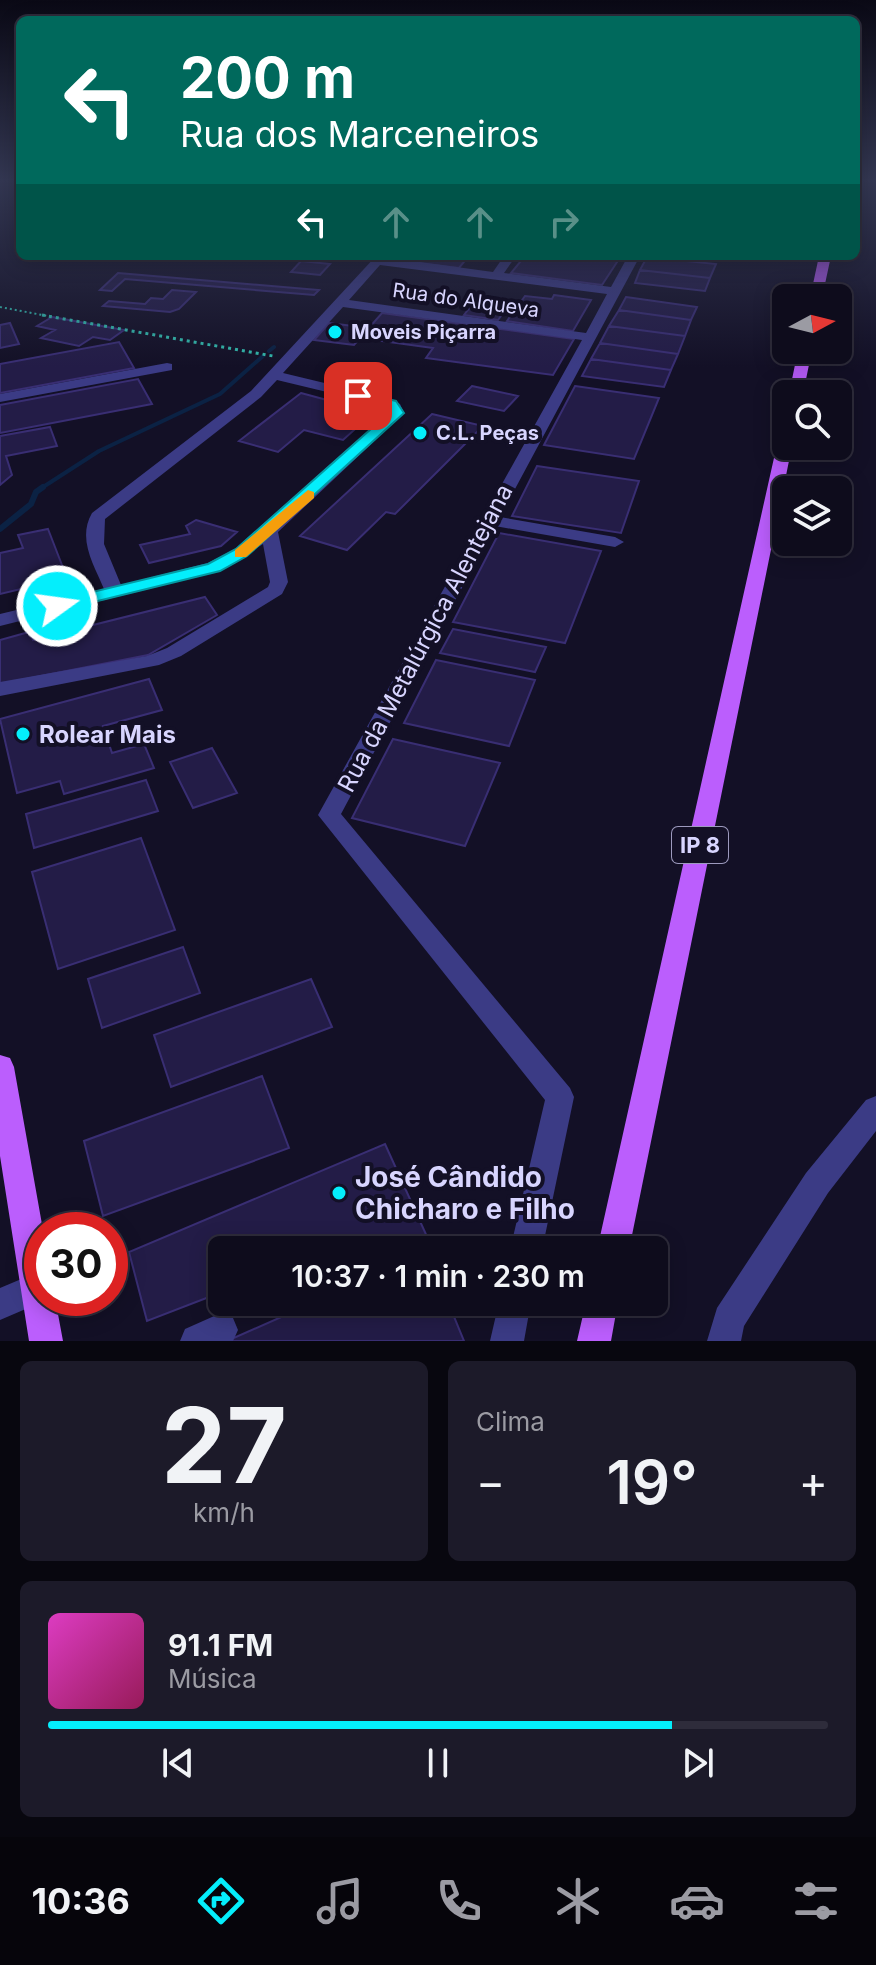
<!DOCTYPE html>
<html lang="pt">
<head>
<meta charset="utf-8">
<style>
  body { margin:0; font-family:Inter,sans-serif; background:#1c1a29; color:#f1f3f6; height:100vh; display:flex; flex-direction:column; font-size:30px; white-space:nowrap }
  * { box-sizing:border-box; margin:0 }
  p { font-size:26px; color:#9b9ba3 }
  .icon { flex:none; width:44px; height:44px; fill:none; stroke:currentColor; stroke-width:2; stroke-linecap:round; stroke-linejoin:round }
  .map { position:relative; height:1341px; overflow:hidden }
  .sheet { display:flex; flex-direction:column; gap:20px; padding:20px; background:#08070f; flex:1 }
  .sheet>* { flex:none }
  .guide { position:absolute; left:16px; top:16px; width:844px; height:244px; border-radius:12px; box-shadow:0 4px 20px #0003,0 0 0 2px #2e2c3b; background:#00695c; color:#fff; overflow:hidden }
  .needle { width:52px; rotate:83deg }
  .controls { position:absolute; left:772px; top:284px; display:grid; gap:16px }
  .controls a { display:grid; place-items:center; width:80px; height:80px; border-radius:12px; background:#0e0c1c; box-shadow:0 4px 20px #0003,0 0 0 2px #2e2c3b; font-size:40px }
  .speed { position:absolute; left:24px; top:1212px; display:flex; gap:16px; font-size:40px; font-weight:700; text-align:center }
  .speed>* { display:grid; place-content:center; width:104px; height:104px; border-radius:50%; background:#0e0c1c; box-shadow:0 4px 20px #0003,0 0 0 2px #2e2c3b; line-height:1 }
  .speed .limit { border:12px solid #d22; background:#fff; color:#111 }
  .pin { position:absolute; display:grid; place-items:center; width:68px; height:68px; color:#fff; margin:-34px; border-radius:16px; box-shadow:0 4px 12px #0006 }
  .me { position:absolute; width:88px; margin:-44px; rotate:76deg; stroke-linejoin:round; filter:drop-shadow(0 0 6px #0008) }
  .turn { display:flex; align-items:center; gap:28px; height:168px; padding:0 32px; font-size:36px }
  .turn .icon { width:104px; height:104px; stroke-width:2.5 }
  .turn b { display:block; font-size:56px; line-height:68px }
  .lanes { display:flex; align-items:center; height:76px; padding:0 32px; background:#0003; justify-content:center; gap:40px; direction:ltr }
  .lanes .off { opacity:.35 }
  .big { font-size:60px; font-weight:600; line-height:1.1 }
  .sheet .card { flex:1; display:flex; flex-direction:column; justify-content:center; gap:12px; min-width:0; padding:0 28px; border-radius:12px; background:#1c1a29 }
  .sheet .dial { align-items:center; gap:0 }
  .dial b { font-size:104px; line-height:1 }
  .song { display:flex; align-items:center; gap:24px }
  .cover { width:96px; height:96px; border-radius:12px; background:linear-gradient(135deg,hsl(310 70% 55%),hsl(330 70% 35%)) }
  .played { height:8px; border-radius:4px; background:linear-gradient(90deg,#04eefc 80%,#2e2c3b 80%) }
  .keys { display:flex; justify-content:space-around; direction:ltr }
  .heat { display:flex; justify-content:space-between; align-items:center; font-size:44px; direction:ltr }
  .sheet .tiles { flex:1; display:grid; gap:20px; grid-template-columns:1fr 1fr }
  .card:last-child { grid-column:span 2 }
  .trip { position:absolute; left:208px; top:1236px; width:460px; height:80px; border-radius:12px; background:#0e0c1c; box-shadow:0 4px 20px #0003,0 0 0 2px #2e2c3b; font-weight:600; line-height:80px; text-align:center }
  .tabs { display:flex; height:128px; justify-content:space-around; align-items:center; background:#06050b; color:#9b9ba3 }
  .tabs .icon { width:56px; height:56px }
  .tabs .on { color:#04eefc }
  .tabs b { font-size:36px; color:#f1f3f6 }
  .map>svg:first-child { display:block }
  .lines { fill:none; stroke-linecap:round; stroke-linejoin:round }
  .stream-far1 { stroke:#0b2244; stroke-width:4 }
  .stream { stroke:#0b2244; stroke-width:6 }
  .building { fill:#231c47; stroke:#392e73; stroke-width:2 }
  .path-far1 { stroke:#31b7aa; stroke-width:2; stroke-dasharray:2 3; stroke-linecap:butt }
  .path { stroke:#31b7aa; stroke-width:3; stroke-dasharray:3 4; stroke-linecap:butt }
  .minor { fill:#3b3b85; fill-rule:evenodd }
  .major { fill:#bb5efd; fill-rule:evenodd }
  .route { fill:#04eefc; stroke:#039ba4; stroke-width:2 }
  .slow { fill:#f59e0b }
  .poi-dot { fill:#04eefc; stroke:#131026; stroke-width:3 }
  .labels { text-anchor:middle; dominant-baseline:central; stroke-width:8; stroke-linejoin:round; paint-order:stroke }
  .far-street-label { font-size:20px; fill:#d8d5ff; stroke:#131026 }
  .far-poi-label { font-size:20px; font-weight:bold; fill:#d8d5ff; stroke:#131026; text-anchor:start }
  .shield { fill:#131026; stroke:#9d9abe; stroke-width:2 }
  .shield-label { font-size:22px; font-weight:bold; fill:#d8d5ff }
  .street-label { font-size:24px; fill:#d8d5ff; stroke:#131026 }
  .poi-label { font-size:24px; font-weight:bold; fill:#d8d5ff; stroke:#131026; text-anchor:start }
  .near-poi-label { font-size:28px; font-weight:bold; fill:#d8d5ff; stroke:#131026; text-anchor:start }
</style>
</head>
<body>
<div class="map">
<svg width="876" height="1341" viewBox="0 0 876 1341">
  <rect width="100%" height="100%" fill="#131026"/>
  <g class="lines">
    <path class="stream-far1" d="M269,351L274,347
      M40,489L99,451L220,394L263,356"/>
    <path class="stream" d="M0,529L31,504L36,492L43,487"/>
  </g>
  <path class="building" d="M395,256H461L468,257L459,268L391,260Z
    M525,256H621L602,285L511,273Z
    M647,257L716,264L710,278L640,270Z
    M301,261L330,264L320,275L291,272Z
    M640,270L710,278L705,291L635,283Z
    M118,273L319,290L314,295L125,279L112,291L100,290Z
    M172,290L196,292L179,309L170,312L103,306L109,301L145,304L151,298L163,299Z
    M554,295L591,300L573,331L507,321L525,296L552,299Z
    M478,297L512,301L498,320L464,315Z
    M626,297L697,307L691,320L619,310Z
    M619,310L691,320L685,336L609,326Z
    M382,313L574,339L553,375L426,358L433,348L360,338Z
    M52,317L124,330L110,340L93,337L79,346L41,338L55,330L37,326Z
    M10,323L19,344L0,348V325Z
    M329,323L369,328L354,345L314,340Z
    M609,326L685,336L678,354L600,343Z
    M119,342L134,368L0,393V364Z
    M600,343L678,354L671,370L591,359Z
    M591,359L671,370L664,387L582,376Z
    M138,379L152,404L0,433V405Z
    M472,386L518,396L504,411L457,401Z
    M575,386L659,398L634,459L544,445Z
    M301,393L338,403L327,412L364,421L343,440L304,430L278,452L239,441Z
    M432,414L483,426L395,514L386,512L347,550L300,536Z
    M50,427L57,446L6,456L12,475L0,485V436Z
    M537,466L639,481L621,533L512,516Z
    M196,520L237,532L221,546L149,563L140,545L190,534L186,526Z
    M48,529L67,578L0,594V553L23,548L18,535Z
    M499,533L601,551L565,643L453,622Z
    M205,597L217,615L148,655L0,684V640L29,632L33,640Z
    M453,629L546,647L535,672L440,653Z
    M436,660L535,680L509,746L404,723Z
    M149,679L162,710L103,726L112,753L144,744L154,768L64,794L60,781L17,793L0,719Z
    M393,739L500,763L465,846L352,818Z
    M212,748L237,793L193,808L170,762Z
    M146,780L158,811L34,848L26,814Z
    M141,838L175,930L58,969L32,872Z
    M183,947L200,993L102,1028L88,979Z
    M311,979L332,1027L171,1087L154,1035Z
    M262,1076L289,1148L103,1216L84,1141Z
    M385,1144L429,1241L409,1250H222V1292L147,1321L129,1252Z
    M315,1302H448L464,1341H227Z"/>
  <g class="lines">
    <path class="path-far1" d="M0,307L53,317"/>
    <path class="path" d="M42,315L273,356"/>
    <path class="minor" d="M376,256L493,272L504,256H516L504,273L611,287L628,256H640L500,517L615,537L624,542L615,547L495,526L341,814L570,1088L574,1097L542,1250H510L545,1100L318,815L582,340L343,307L283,373L391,399L400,404L404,413L278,532L288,582L282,594L181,656L159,665L0,696V682L147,656L167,648L268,587L270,582L263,544L220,571L0,626V614L104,589C94,565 77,539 92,513L251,391ZM380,265L607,294L586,333L349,300ZM277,380L381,405L389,412L235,549L208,563L121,585L104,544L105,519L261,397Z
      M167,363L172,364V370L0,402V394Z
      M876,1096V1131L828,1193L744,1326L741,1341H707L717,1308L806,1173L866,1100Z
      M38,1272L42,1273V1298L49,1299L0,1320V1288Z
      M499,1302H531L524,1341H490Z
      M221,1313L233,1318L238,1330L233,1341H180L185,1329Z"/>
    <path class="major" d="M819,256H831L822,298H810Z
      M798,350H812L803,394H789Z
      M786,435V446H792L629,1250H597L778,440Z
      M0,1055L10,1058L14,1067L43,1230L42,1298H55L63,1341H29L0,1156Z
      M586,1302H618L611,1341H577Z"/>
  </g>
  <linearGradient id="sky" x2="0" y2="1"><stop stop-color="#0a0915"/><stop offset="0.49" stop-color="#333752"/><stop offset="1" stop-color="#333752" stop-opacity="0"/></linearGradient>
  <rect width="876" height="367" fill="url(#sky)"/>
  <path class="route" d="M358,392L396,401L404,413L247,556L220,571L57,611L51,609L49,606L51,602L208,564L236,549L390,412L387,407L354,398L352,396Z"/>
  <path class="slow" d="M308,490L314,492V498L246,557H235V550Z"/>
  <g class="poi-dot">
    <circle cx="335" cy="332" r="8"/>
    <circle cx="420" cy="433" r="8"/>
    <circle cx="23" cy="734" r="8"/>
    <circle cx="339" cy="1193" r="8"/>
  </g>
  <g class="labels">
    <g class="far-street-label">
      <text transform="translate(466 300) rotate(8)">Rua do Alqueva</text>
    </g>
    <g class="far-poi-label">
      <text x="351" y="332">Moveis Piçarra</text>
      <text x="436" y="433">C.L. Peças</text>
    </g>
    <rect class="shield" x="672" y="827" width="56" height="36" rx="6"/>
    <g class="shield-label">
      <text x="700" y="845">IP 8</text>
    </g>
    <g class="street-label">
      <text transform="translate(425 638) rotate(-62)">Rua da Metalúrgica Alentejana</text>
    </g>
    <g class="poi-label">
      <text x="39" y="734">Rolear Mais</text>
    </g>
    <g class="near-poi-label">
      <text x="355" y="1177">José Cândido<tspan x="355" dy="32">Chicharo e Filho</tspan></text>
    </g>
  </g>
</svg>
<div class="controls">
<a><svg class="needle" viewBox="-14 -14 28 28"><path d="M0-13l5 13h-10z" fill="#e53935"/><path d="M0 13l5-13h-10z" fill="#9b9ba3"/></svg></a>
<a><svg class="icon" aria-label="search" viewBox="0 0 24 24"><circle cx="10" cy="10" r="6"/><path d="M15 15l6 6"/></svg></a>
<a><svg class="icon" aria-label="layers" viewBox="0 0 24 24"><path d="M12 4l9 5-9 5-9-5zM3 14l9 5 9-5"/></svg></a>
</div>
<div class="speed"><div class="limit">30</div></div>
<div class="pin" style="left:358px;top:396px;background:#d93025"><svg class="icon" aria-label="arrive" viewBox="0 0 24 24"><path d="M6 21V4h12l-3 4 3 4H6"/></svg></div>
<svg class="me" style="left:57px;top:606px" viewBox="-20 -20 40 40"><circle r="17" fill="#04eefc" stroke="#fff" stroke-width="3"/><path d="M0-11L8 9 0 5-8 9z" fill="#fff"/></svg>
<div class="trip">10:37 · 1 min · 230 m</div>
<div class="guide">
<div class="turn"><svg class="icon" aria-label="left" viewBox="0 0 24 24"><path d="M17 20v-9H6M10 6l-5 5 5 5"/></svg><div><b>200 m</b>Rua dos Marceneiros</div></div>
<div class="lanes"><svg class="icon" aria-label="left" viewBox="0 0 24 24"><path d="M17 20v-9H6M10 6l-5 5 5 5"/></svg><svg class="icon off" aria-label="ahead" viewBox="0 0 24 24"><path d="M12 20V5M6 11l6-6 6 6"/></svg><svg class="icon off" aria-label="ahead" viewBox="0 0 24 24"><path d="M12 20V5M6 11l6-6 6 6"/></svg><svg class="icon off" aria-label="right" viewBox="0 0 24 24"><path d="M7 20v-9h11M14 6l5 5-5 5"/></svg></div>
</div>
</div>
<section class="sheet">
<div class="tiles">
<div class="card dial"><b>27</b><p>km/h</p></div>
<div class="card"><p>Clima</p>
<div class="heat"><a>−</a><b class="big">19°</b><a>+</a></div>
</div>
<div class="card">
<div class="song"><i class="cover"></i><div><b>91.1 FM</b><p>Música</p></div></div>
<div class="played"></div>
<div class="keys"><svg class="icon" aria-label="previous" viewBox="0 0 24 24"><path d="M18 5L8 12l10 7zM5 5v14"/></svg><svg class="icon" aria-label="pause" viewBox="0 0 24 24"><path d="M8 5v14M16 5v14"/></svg><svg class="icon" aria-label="next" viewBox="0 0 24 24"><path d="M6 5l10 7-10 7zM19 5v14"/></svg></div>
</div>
</div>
</section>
<nav class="tabs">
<b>10:36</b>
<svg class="icon on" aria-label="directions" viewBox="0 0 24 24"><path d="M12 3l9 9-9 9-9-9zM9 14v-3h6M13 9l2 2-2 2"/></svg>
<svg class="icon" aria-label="music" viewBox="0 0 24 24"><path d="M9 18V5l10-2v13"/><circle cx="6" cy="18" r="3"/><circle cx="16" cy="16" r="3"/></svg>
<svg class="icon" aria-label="phone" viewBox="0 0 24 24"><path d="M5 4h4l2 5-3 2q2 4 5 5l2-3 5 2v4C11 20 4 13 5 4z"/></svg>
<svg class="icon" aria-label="climate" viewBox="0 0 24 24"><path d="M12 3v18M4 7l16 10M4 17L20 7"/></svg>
<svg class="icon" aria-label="car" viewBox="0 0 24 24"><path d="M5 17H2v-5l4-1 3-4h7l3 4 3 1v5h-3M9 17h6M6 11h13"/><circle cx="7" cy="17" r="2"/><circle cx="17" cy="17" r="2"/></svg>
<svg class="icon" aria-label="filters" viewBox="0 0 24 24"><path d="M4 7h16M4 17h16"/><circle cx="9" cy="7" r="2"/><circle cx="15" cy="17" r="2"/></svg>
</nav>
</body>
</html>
